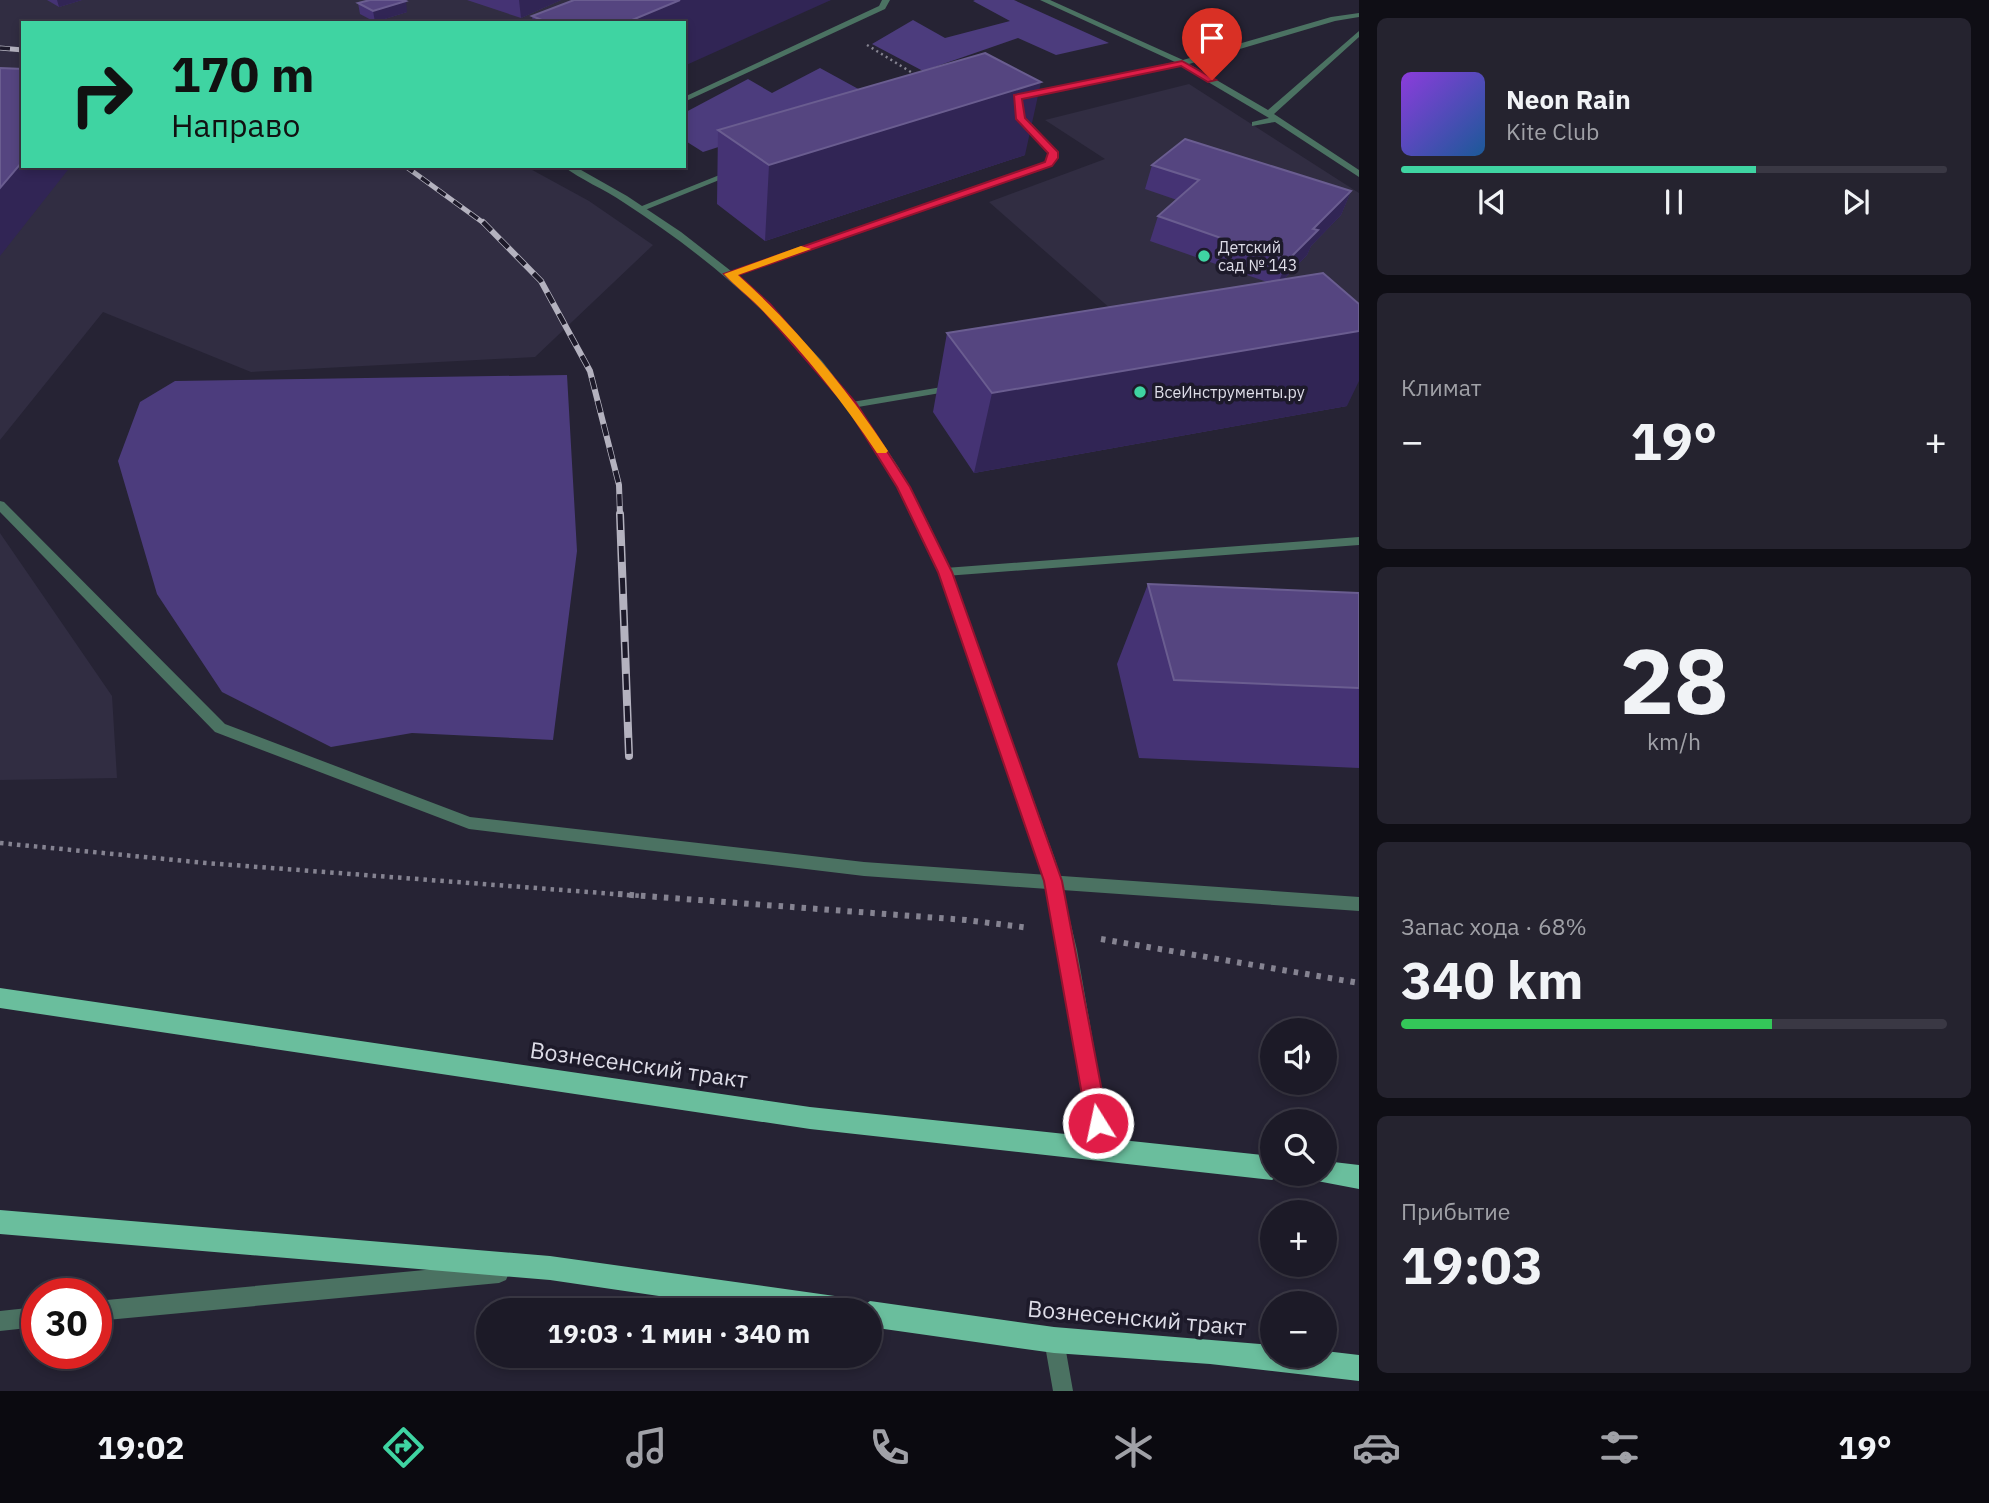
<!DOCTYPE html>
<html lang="ru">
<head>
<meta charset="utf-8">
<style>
  body { margin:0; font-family:"IBM Plex Sans",sans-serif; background:#25232f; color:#f1f3f6; height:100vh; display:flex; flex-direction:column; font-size:26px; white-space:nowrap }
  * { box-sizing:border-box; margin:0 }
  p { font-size:23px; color:#a0a1a7 }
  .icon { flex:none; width:38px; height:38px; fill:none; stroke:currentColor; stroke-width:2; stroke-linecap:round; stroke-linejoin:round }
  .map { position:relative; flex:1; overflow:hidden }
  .sheet { display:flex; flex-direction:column; gap:18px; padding:18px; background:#0f0e15; width:630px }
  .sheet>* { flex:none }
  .banner { position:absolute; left:21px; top:21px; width:665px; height:147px; border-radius:0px; box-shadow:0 4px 10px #0003,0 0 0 2px #3a3844; background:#3fd4a2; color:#111; overflow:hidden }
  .fabs { position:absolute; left:1260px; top:1018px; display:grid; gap:14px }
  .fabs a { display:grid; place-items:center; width:77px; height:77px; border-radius:50%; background:#1c1a27; box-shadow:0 4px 10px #0003,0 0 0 2px #3a3844; font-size:35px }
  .speed { position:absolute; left:21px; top:1278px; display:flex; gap:14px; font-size:35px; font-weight:700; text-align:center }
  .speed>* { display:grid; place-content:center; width:91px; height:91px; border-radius:50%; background:#1c1a27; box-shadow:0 4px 10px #0003,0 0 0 2px #3a3844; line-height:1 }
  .speed .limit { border:10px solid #d22; background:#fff; color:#111 }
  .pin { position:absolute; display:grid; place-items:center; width:60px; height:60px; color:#fff; margin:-72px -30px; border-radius:50% 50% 50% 0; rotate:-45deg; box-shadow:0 0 7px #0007 }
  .pin .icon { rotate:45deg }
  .me { position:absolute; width:77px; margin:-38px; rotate:350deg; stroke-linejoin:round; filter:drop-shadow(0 0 5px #0008) }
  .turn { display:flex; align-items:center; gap:24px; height:147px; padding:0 35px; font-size:32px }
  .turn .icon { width:91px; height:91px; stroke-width:2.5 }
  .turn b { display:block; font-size:49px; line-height:60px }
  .big { font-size:52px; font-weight:800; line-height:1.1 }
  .sheet .tile { flex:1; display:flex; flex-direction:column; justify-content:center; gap:10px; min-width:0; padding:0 24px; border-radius:10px; background:#25232f }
  .sheet .dial { align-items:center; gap:0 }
  .dial b { font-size:91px; line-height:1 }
  .song { display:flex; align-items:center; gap:21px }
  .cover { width:84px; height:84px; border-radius:10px; background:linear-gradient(135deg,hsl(270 70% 55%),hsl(210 70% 35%)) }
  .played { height:7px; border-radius:4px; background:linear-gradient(90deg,#3fd4a2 65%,#3a3844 65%) }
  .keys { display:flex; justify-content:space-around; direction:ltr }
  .heat { display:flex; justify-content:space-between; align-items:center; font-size:38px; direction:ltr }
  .charge { height:10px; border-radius:5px; background:linear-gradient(90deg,#34c759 68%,#3a3844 0) }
  .trip { position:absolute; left:476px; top:1298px; width:406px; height:70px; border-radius:35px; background:#1c1a27; box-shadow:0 4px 10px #0003,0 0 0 2px #3a3844; font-weight:800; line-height:70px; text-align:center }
  .dock { display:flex; height:112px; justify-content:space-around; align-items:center; background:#0b0a10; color:#a0a1a7 }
  .dock .icon { width:49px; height:49px }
  .dock .current { color:#3fd4a2 }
  .dock b { font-size:32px; color:#f1f3f6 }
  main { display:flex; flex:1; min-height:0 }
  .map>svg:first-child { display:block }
  .built { fill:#312d42 }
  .green { fill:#4c3c7d }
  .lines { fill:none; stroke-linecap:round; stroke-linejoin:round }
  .path-far2 { stroke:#858391; stroke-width:2.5; stroke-dasharray:2 3.5; stroke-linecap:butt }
  .path-far1 { stroke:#858391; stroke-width:4.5; stroke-dasharray:3.5 5; stroke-linecap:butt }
  .path { stroke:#858391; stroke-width:6; stroke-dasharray:4.5 7; stroke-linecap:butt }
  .lane { fill:#4b7262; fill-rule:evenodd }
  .street { fill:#4b7262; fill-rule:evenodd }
  .primary { fill:#6abe9d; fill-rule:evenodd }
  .rail-far2-casing { stroke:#b4b2bf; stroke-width:5 }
  .rail-far1-casing { stroke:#b4b2bf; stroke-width:6 }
  .rail-casing { stroke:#b4b2bf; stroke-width:8 }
  .rail-far2 { stroke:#1d1a2a; stroke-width:3.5; stroke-dasharray:10; stroke-linecap:butt }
  .rail-far1 { stroke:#1d1a2a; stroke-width:4.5; stroke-dasharray:12; stroke-linecap:butt }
  .rail { stroke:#1d1a2a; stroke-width:5; stroke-dasharray:16; stroke-linecap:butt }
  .wall { fill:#453374 }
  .shaded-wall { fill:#312555 }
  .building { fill:#554580; stroke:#6a5d90; stroke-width:2 }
  .route { fill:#e11d48; stroke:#92132f; stroke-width:2 }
  .slow { fill:#f59e0b }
  .poi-dot { fill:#3fd4a2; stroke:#1d1a2a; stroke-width:2.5 }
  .labels { text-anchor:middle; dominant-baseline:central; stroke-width:7; stroke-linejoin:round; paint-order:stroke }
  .far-poi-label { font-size:16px; fill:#dedde8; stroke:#1d1a2a; text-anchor:start }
  .near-street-label { font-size:23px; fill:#dedde8; stroke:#1d1a2a }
</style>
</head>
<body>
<main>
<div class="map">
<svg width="1359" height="1391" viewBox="0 0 1359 1391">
  <rect width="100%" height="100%" fill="#262334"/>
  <path class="built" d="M0,0H622L567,23H23V166H525L589,201L653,245L535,357L251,372L103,312L0,440Z
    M1189,84L1359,193V328L1136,331L989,202L1105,159L1045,120Z
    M0,533L112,696L117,778L0,780Z"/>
  <path class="green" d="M975,0H1014L1109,43L1056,55L1018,38L923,71L872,44L913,20L945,38L1010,21L973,1Z
    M820,68L873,97L703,152L684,140V113L748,79L772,93Z
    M567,375L577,551L553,740L412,733L331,747L222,692L157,594L118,461L140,402L175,381Z"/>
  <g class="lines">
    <path class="path-far2" d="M867,45L919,77"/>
    <path class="path-far1" d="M0,843L206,863L641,896"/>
    <path class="path" d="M618,894L966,920L1030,928
      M1101,939L1359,983"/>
    <path class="lane" d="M882,0H890L885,9L684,102V97L879,6Z
      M1040,0H1050L1183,60L1331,17L1359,13V17L1335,21L1189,64L1268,110L1359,31V37L1274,114L1359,170V177L1275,122L1252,126V122L1269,118L1181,66L1019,98L1018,96L1022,94L1175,62Z
      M1016,113H1022L1057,152V158L1051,166L733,276L725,274L1045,162L1049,158V152L1016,117Z
      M732,170L739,172L645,210L637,208Z
      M954,385L959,388L958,390L852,408L846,405L852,402Z
      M0,501L4,502L225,724L470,817L864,862L1359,897V911L864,876L469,829L215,732L0,512Z
      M1359,537V545L945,576L939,572L945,568Z"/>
    <path class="street" d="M563,166H574L627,196L681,232L731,271L778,315L822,361L862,412L899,468L930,526L959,593L1056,862L1077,950L1112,1150L1110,1156L1103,1159L1096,1156L1094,1150C1079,1062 1068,972 1046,885C1031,822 1005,763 984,702C967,650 950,598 928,548C891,463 836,383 770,318C725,274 676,236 623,202C604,189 581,180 563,166Z
      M499,1263L506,1266L509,1273L506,1280L499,1283L96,1321V1301Z
      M37,1307V1327L0,1331V1311Z
      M1054,1330L1061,1333L1064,1340L1073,1391H1053L1044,1340L1047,1333Z"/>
    <path class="primary" d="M0,988L810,1107L1272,1156V1174H1281L1272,1180L810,1129L0,1008Z
      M1325,1161L1359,1165V1189L1317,1181L1314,1174H1325Z
      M0,1210L550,1256L849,1298L858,1302L860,1308L870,1301L1054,1327L1272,1345V1356H1325V1351L1359,1355V1381L1210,1364L1054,1353L870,1327V1311H761L550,1280L0,1234Z"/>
    <defs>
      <path id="rail-far2" d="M0,48L23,50
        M405,166L485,224"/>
      <path id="rail-far1" d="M483,222L541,281L590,371L619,485L620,515"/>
      <path id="rail" d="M620,514L629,756"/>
    </defs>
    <use href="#rail-far2" class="rail-far2-casing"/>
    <use href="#rail-far1" class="rail-far1-casing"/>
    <use href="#rail" class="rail-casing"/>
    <use href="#rail-far2" class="rail-far2"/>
    <use href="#rail-far1" class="rail-far1"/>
    <use href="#rail" class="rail"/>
  </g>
  <path class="wall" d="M47,0H82L59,7Z
    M467,0H561L521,18Z
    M831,0L684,23H533L532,16Z
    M358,3L407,12L375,22L360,14Z
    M718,130L1025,155L765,241L717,204Z
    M1152,165L1351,191L1341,215L1311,246L1307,255L1284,279L1347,406L974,473L933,412L947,333L1267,282L1150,241L1158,216L1177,200L1145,189Z
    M1148,584L1359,593V768L1139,758L1117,664Z"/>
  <path class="shaded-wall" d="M57,0H82L59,7Z
    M519,0H561L521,18Z
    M680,0H831L684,66V23H625Z
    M406,1L407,12L375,22L373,11Z
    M1041,82L1025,155L765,241L769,165Z
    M23,161V166H71L0,256V188Z
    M1351,191L1341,215L1311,246L1307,255L1277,286L1287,261L1313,229Z
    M1359,331V381L1347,406L974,473L992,393Z"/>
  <path class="building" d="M370,0H404L406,1L373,11L358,3Z
    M574,0H680L625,23H549L532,16Z
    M985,53L1041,82L769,165L718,130Z
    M0,68L23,69V161L0,188Z
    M1185,139L1351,191L1313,229L1318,230L1287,261L1158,216L1199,180L1152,165Z
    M1323,273L1359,304V331L992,393L947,333Z
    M1148,584L1359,593V688L1174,680Z"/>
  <path class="route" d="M1182,61L1216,80L1208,82L1181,66L1022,99L1025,118L1058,152V158L1052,166L738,275L770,304L856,403L910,487L952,572L1062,881L1108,1123L1105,1130L1098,1133L1090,1130L1087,1123L1044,881L938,572L897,487L847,407L762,309L724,274L1045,162L1048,153L1016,119L1014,95Z"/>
  <path class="slow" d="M801,246L811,249L738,275C796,327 845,386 888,451L886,453H877C843,402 806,355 763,311C751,298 736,287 724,274Z"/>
  <g class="poi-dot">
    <circle cx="1204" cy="256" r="7"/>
    <circle cx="1140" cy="392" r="7"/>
  </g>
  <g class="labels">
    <g class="far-poi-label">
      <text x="1218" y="247">Детский<tspan x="1218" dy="18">сад № 143</tspan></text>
      <text x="1154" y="392">ВсеИнструменты.ру</text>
    </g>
    <g class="near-street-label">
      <text transform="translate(639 1064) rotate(8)">Вознесенский тракт</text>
      <text transform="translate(1137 1317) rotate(5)">Вознесенский тракт</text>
    </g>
  </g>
</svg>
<div class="fabs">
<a><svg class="icon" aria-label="sound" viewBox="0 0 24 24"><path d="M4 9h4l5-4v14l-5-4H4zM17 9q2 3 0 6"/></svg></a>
<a><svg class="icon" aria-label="search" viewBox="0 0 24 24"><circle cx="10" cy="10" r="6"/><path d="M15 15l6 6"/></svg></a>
<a>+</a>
<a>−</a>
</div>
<div class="speed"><div class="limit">30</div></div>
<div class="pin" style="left:1212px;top:80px;background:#d93025"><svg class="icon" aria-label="arrive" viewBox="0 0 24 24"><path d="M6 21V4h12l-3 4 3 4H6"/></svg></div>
<svg class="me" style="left:1098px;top:1123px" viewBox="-20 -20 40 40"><circle r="17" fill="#e11d48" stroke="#fff" stroke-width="3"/><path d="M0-11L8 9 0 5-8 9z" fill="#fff"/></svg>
<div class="trip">19:03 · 1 мин · 340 m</div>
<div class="banner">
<div class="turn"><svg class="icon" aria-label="right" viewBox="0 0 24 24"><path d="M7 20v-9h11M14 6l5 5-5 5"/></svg><div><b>170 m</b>Направо</div></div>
</div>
</div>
<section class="sheet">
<div class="tile">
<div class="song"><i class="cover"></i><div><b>Neon Rain</b><p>Kite Club</p></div></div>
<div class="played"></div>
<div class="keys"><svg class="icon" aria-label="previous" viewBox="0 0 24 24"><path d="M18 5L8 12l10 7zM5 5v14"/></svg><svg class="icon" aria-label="pause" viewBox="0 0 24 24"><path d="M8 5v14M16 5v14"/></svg><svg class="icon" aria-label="next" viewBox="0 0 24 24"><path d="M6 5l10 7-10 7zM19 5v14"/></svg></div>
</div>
<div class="tile"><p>Климат</p>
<div class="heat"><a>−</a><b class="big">19°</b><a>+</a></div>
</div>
<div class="tile dial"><b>28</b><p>km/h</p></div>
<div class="tile"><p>Запас хода · 68%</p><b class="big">340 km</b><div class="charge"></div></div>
<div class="tile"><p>Прибытие</p><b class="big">19:03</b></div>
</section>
</main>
<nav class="dock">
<b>19:02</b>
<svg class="icon current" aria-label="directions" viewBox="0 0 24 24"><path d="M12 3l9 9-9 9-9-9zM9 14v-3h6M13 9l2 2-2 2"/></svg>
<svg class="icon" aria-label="music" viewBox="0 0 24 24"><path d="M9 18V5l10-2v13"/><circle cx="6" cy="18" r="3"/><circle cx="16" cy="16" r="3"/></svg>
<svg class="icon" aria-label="phone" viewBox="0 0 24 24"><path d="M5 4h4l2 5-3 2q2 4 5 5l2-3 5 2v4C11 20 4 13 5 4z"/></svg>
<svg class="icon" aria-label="climate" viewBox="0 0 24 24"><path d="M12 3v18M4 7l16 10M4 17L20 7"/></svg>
<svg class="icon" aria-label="car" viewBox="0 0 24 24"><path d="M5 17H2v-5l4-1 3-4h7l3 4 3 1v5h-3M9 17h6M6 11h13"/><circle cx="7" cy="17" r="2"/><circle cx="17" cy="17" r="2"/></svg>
<svg class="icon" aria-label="filters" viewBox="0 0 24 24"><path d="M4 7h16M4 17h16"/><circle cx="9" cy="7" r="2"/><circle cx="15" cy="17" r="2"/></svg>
<b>19°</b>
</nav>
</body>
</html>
